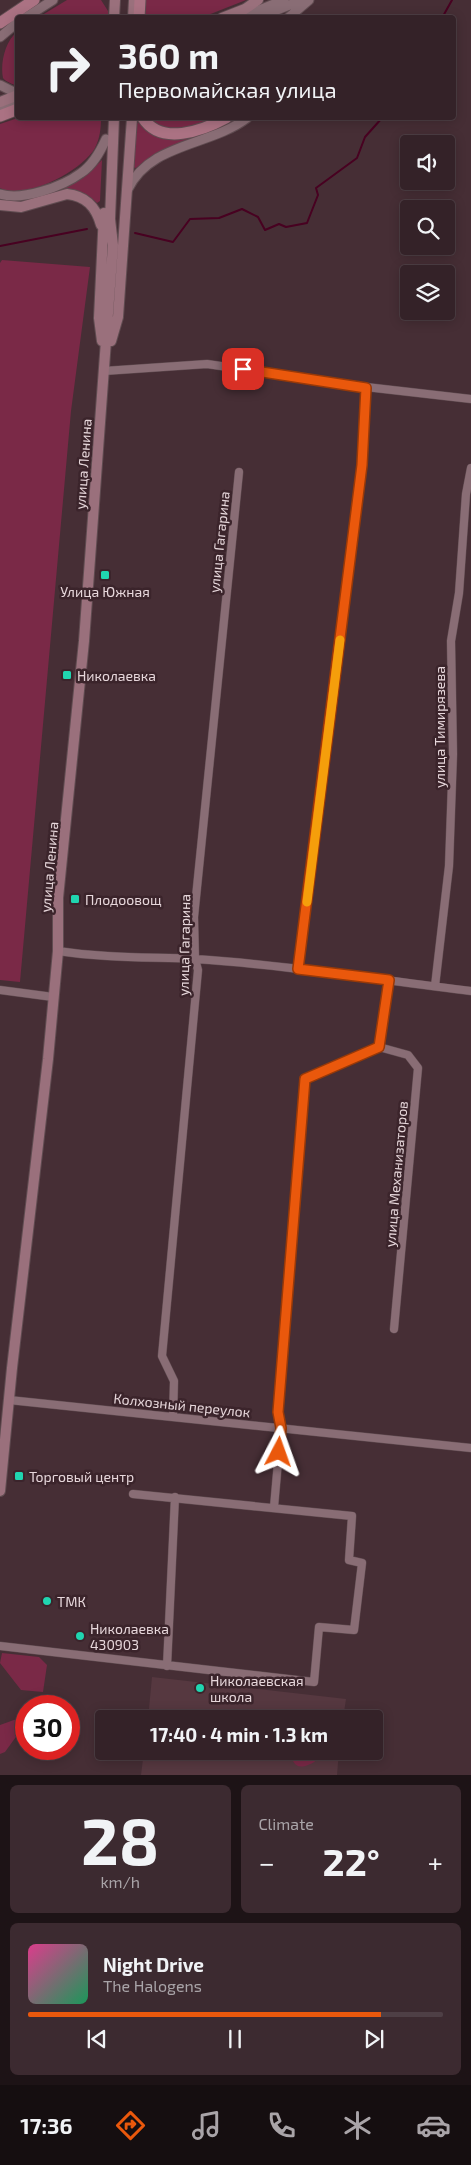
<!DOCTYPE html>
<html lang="en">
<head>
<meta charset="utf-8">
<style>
  body { margin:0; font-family:"Exo 2",sans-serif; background:#3c2a30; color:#f1f3f6; height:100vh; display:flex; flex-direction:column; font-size:19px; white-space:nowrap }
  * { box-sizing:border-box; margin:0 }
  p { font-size:16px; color:#a9a4a8 }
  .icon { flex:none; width:28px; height:28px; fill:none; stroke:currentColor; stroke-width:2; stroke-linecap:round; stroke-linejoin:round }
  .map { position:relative; height:1775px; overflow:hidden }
  .side { display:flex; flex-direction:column; gap:10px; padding:10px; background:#1d1316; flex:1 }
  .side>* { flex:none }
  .banner { position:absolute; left:15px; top:15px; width:441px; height:105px; border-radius:5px; box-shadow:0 2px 12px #0003,0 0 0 1px #4e3f45; background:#342228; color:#f1f3f6; overflow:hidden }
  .fabs { position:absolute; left:400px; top:135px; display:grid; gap:10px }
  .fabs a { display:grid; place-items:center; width:55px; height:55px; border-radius:5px; background:#342228; box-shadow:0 2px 12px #0003,0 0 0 1px #4e3f45; font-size:25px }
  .speed { position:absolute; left:15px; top:1695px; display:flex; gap:10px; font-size:25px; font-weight:700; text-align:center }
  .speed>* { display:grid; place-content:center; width:65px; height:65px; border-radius:50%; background:#342228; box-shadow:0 2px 12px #0003,0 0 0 1px #4e3f45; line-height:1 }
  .speed .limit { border:8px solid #d22; background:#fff; color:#111 }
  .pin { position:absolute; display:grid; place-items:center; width:42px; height:42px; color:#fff; margin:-21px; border-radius:10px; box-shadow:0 2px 8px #0006 }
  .me { position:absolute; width:55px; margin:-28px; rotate:4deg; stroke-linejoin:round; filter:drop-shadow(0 0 4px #0008) }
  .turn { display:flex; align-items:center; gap:18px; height:105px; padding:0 20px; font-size:22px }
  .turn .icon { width:65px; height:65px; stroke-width:2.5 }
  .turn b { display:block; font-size:35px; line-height:42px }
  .big { font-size:38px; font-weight:700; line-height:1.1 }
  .side .tile { flex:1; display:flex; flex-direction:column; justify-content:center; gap:8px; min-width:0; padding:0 18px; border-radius:8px; background:#3c2a30 }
  .side .dial { align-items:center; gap:0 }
  .dial b { font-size:65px; line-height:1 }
  .song { display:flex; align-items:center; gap:15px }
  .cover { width:60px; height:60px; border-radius:8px; background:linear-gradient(135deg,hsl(330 70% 55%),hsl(150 70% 35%)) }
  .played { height:5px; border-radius:2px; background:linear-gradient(90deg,#ea580c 85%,#4e3f45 85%) }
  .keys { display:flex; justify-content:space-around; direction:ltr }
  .heat { display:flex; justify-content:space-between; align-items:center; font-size:28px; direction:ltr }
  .side .tiles { flex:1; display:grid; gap:10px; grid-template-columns:1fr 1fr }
  .tile:last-child { grid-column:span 2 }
  .trip { position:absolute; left:95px; top:1710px; width:288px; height:50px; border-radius:5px; background:#342228; box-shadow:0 2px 12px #0003,0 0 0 1px #4e3f45; font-weight:700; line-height:50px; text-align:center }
  .dock { display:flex; height:80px; justify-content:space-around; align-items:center; background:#150e10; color:#a9a4a8 }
  .dock .icon { width:35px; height:35px }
  .dock .active { color:#ea580c }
  .dock b { font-size:22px; color:#f1f3f6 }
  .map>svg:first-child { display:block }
  .built { fill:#563840 }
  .green { fill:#7a2947 }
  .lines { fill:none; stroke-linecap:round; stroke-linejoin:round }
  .stream { stroke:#480121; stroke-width:2 }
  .minor-casing { stroke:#604c51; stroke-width:9 }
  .tertiary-casing { stroke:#604c51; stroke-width:11 }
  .secondary-casing { stroke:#604c51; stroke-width:12 }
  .primary-casing { stroke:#604c51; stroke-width:13 }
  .minor { stroke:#896d75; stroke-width:8 }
  .tertiary { stroke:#896d75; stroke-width:9 }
  .secondary { stroke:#9a707c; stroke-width:10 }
  .primary { stroke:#ab7283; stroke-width:11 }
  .route-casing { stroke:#983908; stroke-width:12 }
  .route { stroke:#ea580c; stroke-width:9 }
  .slow { stroke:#f59e0b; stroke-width:9 }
  .poi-dot { fill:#20d5b0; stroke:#3b242b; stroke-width:2 }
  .labels { text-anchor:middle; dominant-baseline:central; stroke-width:5; stroke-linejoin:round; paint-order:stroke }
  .street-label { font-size:14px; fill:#e7d7db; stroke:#3b242b }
  .poi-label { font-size:14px; fill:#e7d7db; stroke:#3b242b; text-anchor:start }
</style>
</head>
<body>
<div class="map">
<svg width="471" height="1775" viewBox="0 0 471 1775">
  <rect width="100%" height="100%" fill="#462e35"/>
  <path class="built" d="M152,1677L346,1699L343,1719H148Z
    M144,1751H339L337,1775H141Z"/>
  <path class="green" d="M67,0H101L108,11V17H39Z
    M144,0H246L203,17L143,18Z
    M17,32V86C13,84 6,82 3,78C0,64 5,41 17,32Z
    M18,118H101C101,128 100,138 95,148C82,171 25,201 0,188V124Z
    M149,118H216C195,125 165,141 149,118Z
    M139,122C157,141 171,140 196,137L156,153L136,168L132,167L135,124Z
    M102,160L100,201L97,203C86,192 75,188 59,191L83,178Z
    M2,260L90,267L71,411L20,982L0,980V263Z
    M2,1653L39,1657L47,1665L43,1692L21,1690L0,1663Z
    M295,1710L301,1714L303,1719H278Z
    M25,1716L26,1723L5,1752L0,1754V1725Z
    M289,1751H317L318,1758C315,1762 313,1763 308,1765C295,1770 293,1762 289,1751Z"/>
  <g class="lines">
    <path class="stream" d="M442,18L452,0
      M135,233L173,242L190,219L219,218L242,209L258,217L265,230L279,224L286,227L307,223L318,195L316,188L357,158L365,137L382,118
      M0,246L87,229"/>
    <defs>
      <path id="minor" d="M104,371L207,364L366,387L471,399
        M58,951C103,958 149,957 195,959C287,965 379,980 471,991
        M298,969L362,465L366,387
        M435,986L449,866L453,754L451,641L459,593L466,494L471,468
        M0,990L53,997
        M379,1047L408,1055L418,1068L394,1329
        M379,1047L389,980
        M9,1400L471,1448
        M173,1417L174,1381L162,1356L198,970L195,959L194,917L239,472
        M274,1507L281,1428L278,1413L305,1079L379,1047
        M0,1646L314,1682L319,1627L354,1630L362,1563L349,1560L352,1516L133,1494
        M167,1666L175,1497"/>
      <path id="tertiary" d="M25,18L53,0
        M239,18L284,0
        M257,18L302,0
        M288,18L309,0
        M0,37L18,22
        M0,85L18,94
        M0,109L18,102
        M128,189C150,143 210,146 247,118
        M0,194C22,201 62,187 81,173C93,165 100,152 106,139"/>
      <path id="secondary" d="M114,18L115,0
        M133,18L134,0
        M222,18L245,9L258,0
        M0,102L18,95
        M0,205L21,207L67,194C86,196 96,207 101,225
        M102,341L99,318L104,213
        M111,341L118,317L132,118
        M0,1491L12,1368L48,1059L58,951V898L84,641L113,245L110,219L114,118"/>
      <path id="primary" d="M139,18L140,0
        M0,23L34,0
        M0,116L18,109
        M143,118C161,146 202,131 226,118"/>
    </defs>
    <use href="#minor" class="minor-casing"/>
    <use href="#tertiary" class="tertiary-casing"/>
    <use href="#secondary" class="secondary-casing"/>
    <use href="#primary" class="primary-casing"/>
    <use href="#minor" class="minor"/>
    <use href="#tertiary" class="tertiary"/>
    <use href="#secondary" class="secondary"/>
    <use href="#primary" class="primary"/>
  </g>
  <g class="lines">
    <defs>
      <path id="route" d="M243,369L366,388L362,465L298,969L389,980L379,1047L305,1079L278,1412L281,1428L279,1452"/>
    </defs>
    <use href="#route" class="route-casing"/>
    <use href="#route" class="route"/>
    <path class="slow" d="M307,902L340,640"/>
  </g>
  <g class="poi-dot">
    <rect x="100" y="570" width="10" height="10" rx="2.5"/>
    <rect x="62" y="670" width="10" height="10" rx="2.5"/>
    <rect x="70" y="894" width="10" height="10" rx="2.5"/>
    <rect x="14" y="1471" width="10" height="10" rx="2.5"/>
    <circle cx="47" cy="1601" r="5"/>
    <circle cx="80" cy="1636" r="5"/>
    <circle cx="200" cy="1688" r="5"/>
  </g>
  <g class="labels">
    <g class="street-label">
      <text transform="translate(83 464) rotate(-86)">улица Ленина</text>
      <text transform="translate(219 542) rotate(-84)">улица Гагарина</text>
      <text transform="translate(439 727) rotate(-90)">улица Тимирязева</text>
      <text transform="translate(49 867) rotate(-85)">улица Ленина</text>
      <text transform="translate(184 945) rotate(-89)">улица Гагарина</text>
      <text transform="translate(396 1174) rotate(-85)">улица Механизаторов</text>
      <text transform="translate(182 1405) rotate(6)">Колхозный переулок</text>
    </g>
    <g class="poi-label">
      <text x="105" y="591" text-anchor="middle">Улица Южная</text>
      <text x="77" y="675">Николаевка</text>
      <text x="85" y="899">Плодоовощ</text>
      <text x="29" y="1476">Торговый центр</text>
      <text x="57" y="1601">ТМК</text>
      <text x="90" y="1628">Николаевка<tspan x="90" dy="16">430903</tspan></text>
      <text x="210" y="1680">Николаевская<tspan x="210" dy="16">школа</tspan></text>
    </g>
  </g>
</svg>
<div class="fabs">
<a><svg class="icon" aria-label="sound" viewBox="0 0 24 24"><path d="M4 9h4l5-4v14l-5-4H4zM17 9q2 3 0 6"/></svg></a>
<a><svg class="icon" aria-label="search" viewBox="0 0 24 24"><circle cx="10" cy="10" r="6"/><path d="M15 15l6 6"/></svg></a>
<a><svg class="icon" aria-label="layers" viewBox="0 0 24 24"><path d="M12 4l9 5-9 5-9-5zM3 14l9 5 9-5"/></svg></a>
</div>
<div class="speed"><div class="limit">30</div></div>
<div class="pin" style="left:243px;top:369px;background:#d93025"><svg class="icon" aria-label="arrive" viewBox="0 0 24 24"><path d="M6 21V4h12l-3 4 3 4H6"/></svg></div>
<svg class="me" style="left:279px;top:1452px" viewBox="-20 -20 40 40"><path d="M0-17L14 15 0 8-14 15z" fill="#ea580c" stroke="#fff" stroke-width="4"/></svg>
<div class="trip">17:40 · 4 min · 1.3 km</div>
<div class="banner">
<div class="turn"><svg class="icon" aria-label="right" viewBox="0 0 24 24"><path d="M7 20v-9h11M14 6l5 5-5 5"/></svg><div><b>360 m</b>Первомайская улица</div></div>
</div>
</div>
<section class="side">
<div class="tiles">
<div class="tile dial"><b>28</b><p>km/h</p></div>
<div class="tile"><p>Climate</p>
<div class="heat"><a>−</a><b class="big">22°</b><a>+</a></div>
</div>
<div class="tile">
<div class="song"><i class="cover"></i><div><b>Night Drive</b><p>The Halogens</p></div></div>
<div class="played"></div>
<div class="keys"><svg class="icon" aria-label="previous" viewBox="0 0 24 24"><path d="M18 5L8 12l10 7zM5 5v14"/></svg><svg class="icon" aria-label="pause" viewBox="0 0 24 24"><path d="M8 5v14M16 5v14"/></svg><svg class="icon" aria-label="next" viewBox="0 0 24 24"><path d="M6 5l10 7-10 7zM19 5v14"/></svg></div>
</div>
</div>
</section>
<nav class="dock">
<b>17:36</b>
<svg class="icon active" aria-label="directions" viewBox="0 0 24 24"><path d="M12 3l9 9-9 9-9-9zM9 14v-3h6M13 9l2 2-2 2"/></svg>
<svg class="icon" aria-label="music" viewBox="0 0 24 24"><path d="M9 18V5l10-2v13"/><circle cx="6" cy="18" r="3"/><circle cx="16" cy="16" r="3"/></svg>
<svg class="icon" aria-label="phone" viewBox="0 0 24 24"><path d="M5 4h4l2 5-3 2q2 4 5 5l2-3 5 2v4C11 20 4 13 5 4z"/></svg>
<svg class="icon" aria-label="climate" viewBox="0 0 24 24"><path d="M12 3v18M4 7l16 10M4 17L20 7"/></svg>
<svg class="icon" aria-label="car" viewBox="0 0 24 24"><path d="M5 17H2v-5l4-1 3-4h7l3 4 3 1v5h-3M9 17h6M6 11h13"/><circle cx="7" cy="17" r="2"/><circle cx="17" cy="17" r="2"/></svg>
</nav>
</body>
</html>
